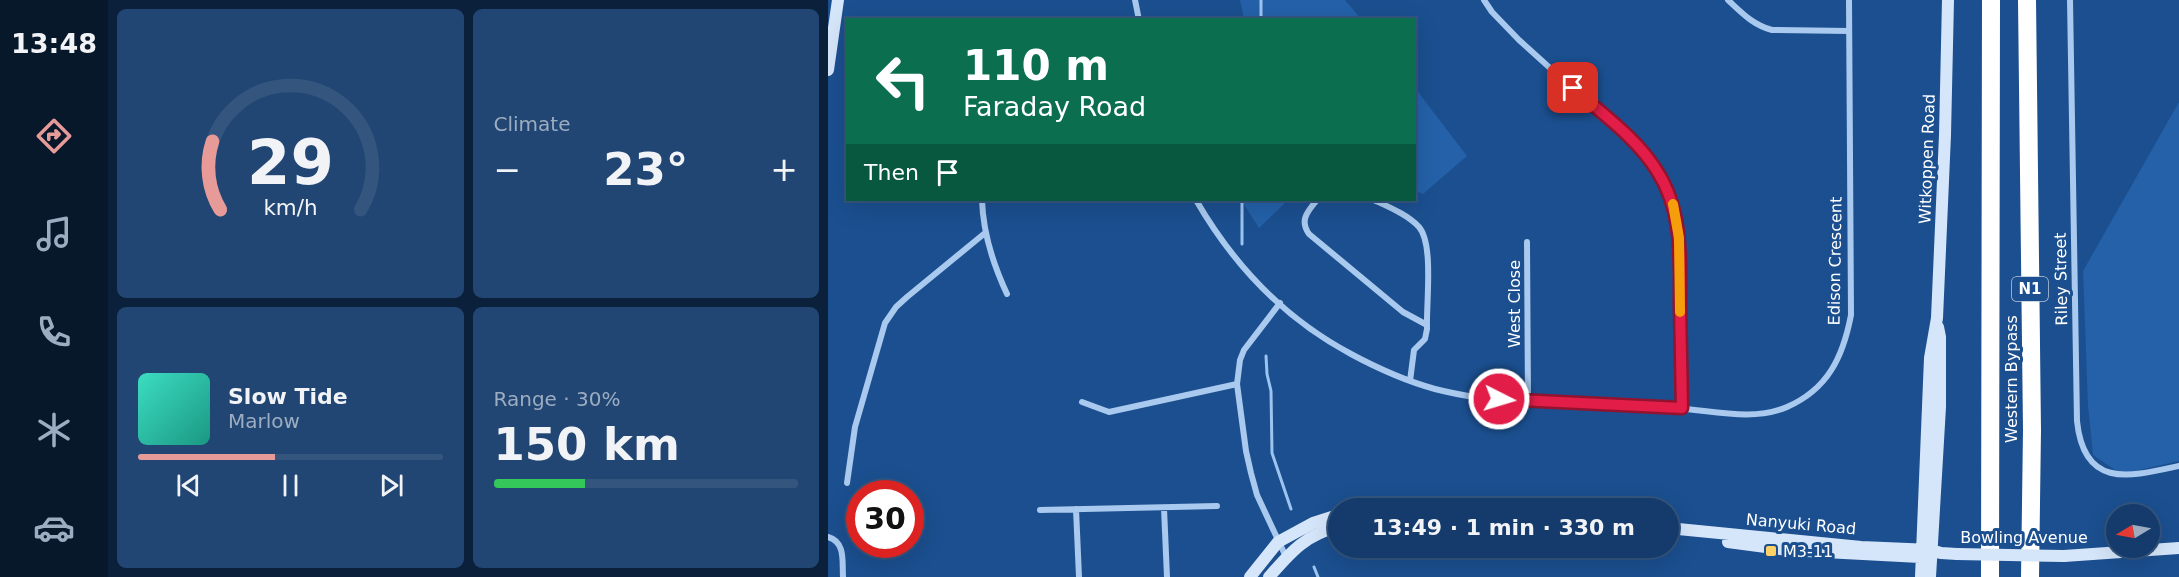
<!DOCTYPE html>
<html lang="en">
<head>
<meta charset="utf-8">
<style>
  body { margin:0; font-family:"DejaVu Sans",sans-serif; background:#214673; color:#f1f3f6; height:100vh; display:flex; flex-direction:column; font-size:22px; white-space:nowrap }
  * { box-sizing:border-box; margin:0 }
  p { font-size:20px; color:#9dadc1 }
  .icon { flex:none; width:33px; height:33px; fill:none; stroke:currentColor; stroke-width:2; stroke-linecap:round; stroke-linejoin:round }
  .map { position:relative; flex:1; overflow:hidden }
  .drawer { display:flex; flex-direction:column; gap:9px; padding:9px; background:#0b203b; width:720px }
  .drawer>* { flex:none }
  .hud { position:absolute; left:18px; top:18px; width:570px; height:183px; border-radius:0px; box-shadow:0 6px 24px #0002,0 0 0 2px #33557e; background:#0b6e4f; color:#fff; overflow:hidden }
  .needle { width:39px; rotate:260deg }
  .buttons { position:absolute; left:1278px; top:504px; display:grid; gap:12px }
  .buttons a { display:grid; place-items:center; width:54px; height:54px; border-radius:50%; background:#143b6b; box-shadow:0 6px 24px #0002,0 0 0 2px #33557e; font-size:30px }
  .speed { position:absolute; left:18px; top:480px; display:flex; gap:12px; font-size:30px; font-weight:700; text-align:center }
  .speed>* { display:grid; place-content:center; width:78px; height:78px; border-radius:50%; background:#143b6b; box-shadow:0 6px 24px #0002,0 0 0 2px #33557e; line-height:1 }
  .speed .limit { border:9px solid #d22; background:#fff; color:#111 }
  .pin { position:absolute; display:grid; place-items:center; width:51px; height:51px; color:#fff; margin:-26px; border-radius:12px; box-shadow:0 3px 9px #0006 }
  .me { position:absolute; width:66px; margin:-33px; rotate:95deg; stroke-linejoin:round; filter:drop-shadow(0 0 4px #0008) }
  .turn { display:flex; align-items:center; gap:21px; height:126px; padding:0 18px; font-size:27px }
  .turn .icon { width:78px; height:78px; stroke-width:2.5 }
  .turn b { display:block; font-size:42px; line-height:51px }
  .then { display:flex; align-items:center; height:57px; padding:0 18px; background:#0003; gap:12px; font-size:22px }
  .big { font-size:45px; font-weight:700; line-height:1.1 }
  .drawer .widget { flex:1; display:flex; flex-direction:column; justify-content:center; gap:9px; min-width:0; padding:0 21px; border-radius:9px; background:#214673 }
  .drawer .dial { align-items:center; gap:0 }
  .dial svg { height:156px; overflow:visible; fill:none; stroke:#33557e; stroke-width:7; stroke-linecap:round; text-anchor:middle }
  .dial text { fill:#f1f3f6; stroke:none }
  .song { display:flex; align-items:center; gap:18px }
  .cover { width:72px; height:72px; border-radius:9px; background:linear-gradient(135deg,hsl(170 70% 55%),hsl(170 70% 35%)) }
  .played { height:6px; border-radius:3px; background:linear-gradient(90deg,#e69b98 45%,#33557e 45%) }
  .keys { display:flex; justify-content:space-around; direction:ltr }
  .heat { display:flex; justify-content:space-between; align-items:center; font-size:33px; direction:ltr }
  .charge { height:9px; border-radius:4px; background:linear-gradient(90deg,#34c759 30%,#33557e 0) }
  .drawer .tiles { flex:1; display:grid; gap:9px; grid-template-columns:repeat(2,1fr) }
  .trip { position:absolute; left:500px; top:498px; width:351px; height:60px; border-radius:30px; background:#143b6b; box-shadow:0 6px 24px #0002,0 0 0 2px #33557e; font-weight:700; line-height:60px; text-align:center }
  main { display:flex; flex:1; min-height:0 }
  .tab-bar { display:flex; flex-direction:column; width:108px; justify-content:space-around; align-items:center; background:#08182b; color:#9dadc1 }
  .tab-bar .icon { width:42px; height:42px }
  .tab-bar .on { color:#e69b98 }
  .tab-bar b { font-size:27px; color:#f1f3f6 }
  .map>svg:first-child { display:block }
  .green { fill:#2461a8 }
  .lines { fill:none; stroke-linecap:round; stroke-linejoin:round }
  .stream { stroke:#9cc4f0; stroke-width:3 }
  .minor { stroke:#a9c9ee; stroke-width:6 }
  .secondary { stroke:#d6e6fa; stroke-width:12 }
  .motorway { stroke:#fff; stroke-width:18 }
  .secondary-bridge { stroke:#d6e6fa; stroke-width:12 }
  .route-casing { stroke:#92132f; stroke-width:15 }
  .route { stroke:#e11d48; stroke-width:10 }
  .slow { stroke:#f59e0b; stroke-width:10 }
  .poi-dot { fill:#ffd166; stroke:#1b4f8f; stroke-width:2 }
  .labels { text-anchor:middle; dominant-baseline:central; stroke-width:6; stroke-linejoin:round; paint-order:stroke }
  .shield { fill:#1b4f8f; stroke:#bbcadd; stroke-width:1.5 }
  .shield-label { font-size:15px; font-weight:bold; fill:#fff }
  .street-label { font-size:16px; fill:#fff; stroke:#1b4f8f }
  .poi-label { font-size:16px; fill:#fff; stroke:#1b4f8f; text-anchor:start }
</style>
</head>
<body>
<main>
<nav class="tab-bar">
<b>13:48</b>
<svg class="icon on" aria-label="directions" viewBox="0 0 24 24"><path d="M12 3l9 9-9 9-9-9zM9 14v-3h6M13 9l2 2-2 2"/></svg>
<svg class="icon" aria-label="music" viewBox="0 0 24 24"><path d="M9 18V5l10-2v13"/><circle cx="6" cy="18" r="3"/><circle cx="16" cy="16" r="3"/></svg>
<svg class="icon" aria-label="phone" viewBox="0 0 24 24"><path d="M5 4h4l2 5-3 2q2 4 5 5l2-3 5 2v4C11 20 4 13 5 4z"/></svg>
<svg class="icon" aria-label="climate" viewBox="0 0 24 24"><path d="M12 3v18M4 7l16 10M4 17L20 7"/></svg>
<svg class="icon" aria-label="car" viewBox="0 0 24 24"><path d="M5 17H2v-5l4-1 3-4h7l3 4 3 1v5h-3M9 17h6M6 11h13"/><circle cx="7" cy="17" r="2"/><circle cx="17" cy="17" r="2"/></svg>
</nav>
<section class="drawer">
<div class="tiles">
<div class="widget dial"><svg viewBox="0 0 100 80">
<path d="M14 69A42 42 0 1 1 86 69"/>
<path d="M14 69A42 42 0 0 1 10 34" stroke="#e69b98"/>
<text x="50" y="56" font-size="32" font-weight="700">29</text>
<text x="50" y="72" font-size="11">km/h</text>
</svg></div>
<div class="widget"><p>Climate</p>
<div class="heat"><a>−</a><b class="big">23°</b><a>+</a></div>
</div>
<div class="widget">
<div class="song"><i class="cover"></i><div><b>Slow Tide</b><p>Marlow</p></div></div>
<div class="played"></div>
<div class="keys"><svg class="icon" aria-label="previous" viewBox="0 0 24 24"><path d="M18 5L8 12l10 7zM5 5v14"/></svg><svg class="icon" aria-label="pause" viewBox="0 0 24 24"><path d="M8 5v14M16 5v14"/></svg><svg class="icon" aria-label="next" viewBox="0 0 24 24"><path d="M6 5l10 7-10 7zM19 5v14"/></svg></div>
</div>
<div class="widget"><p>Range · 30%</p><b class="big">150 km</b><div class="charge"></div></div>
</div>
</section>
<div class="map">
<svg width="1351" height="577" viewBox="0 0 1351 577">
  <rect width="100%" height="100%" fill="#1b4f8f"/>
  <path class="green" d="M412,0H517L533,19H416Z
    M587,88L639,156L595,194L587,190Z
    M1351,102V461L1293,474L1265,455L1260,406L1255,271Z
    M413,200H460L431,228Z"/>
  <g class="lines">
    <path class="stream" d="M433,20V0
      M414,200V244
      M438,356L439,374L443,391L444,453L463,509
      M486,567L490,577"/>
    <path class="minor" d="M307,0L311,20
      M656,0L664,12L691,40L816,153C837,179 847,205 851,238L854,408
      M900,0C914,13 925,25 944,30L1021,31
      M1242,0L1249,421C1256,489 1301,477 1351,466
      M154,200C155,233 165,264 179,294
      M368,200C405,264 457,319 523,354C549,368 578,381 607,389C681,408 769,405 846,408C883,410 924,422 959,407C1000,389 1015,357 1023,315L1021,0
      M489,200C480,211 471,220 481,234L575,312L599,325
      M546,200C561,207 580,215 591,227C606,244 598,304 599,329L597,339L586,350L582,381
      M699,242L700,402
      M452,303L416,350L412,360L409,384L418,451L423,473L429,495L458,557
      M254,402L281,412L409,384
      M19,483L27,427L57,323L68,307L79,297L157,233
      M336,508L339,577
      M248,509L251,577
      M212,510L389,506
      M0,537C18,542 14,562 15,577"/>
    <path class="secondary" d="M0,70L10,0
      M840,528L1033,547L1103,550L1113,553L1129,554
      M900,542L959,550L1092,557
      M1236,556L1351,548
      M422,577L450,542L485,523L510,515
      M441,577C463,552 477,535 510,527
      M1093,577L1102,358L1109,318L1117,135L1120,0
      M1102,577L1112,407V337L1110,327"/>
    <path class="motorway" d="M1199,0L1204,430L1202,577
      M1162,577L1163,0"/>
    <path class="secondary-bridge" d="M1129,554L1236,556"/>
  </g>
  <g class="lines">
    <defs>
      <path id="route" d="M671,399L854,408C853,373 853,339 852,304C852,258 855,211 829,171C809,138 773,113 745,88"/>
    </defs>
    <use href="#route" class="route-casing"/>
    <use href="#route" class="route"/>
    <path class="slow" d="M845,204L851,238L852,312"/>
  </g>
  <rect class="poi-dot" x="937" y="545" width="12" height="12" rx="3"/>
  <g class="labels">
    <rect class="shield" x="1184" y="277" width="36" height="24" rx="4.5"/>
    <g class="shield-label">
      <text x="1202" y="289">N1</text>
    </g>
    <g class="street-label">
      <text transform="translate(1099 159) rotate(-88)">Witkoppen Road</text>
      <text transform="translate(1007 261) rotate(-89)">Edison Crescent</text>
      <text transform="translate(1233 279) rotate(-91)">Riley Street</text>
      <text transform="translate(686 304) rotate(-90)">West Close</text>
      <text transform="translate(1183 379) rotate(-90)">Western Bypass</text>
      <text transform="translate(973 524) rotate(5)">Nanyuki Road</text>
      <text x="1196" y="537">Bowling Avenue</text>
    </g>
    <g class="poi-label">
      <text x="955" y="551">M3-11</text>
    </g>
  </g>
</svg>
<div class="buttons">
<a><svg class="needle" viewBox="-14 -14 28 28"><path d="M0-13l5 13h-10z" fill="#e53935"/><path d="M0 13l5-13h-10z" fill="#9dadc1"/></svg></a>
</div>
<div class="speed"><div class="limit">30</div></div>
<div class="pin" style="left:745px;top:88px;background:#d93025"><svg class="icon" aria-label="arrive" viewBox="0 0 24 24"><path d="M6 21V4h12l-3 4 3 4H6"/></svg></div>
<svg class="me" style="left:671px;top:399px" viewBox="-20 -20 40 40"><circle r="17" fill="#e11d48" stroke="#fff" stroke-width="3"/><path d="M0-11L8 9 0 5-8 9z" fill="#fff"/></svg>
<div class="trip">13:49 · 1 min · 330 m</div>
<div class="hud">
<div class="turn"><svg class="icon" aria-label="left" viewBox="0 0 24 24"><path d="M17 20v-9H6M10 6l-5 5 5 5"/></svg><div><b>110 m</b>Faraday Road</div></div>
<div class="then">Then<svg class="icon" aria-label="arrive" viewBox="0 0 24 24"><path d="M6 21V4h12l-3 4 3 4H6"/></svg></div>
</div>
</div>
</main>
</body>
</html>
